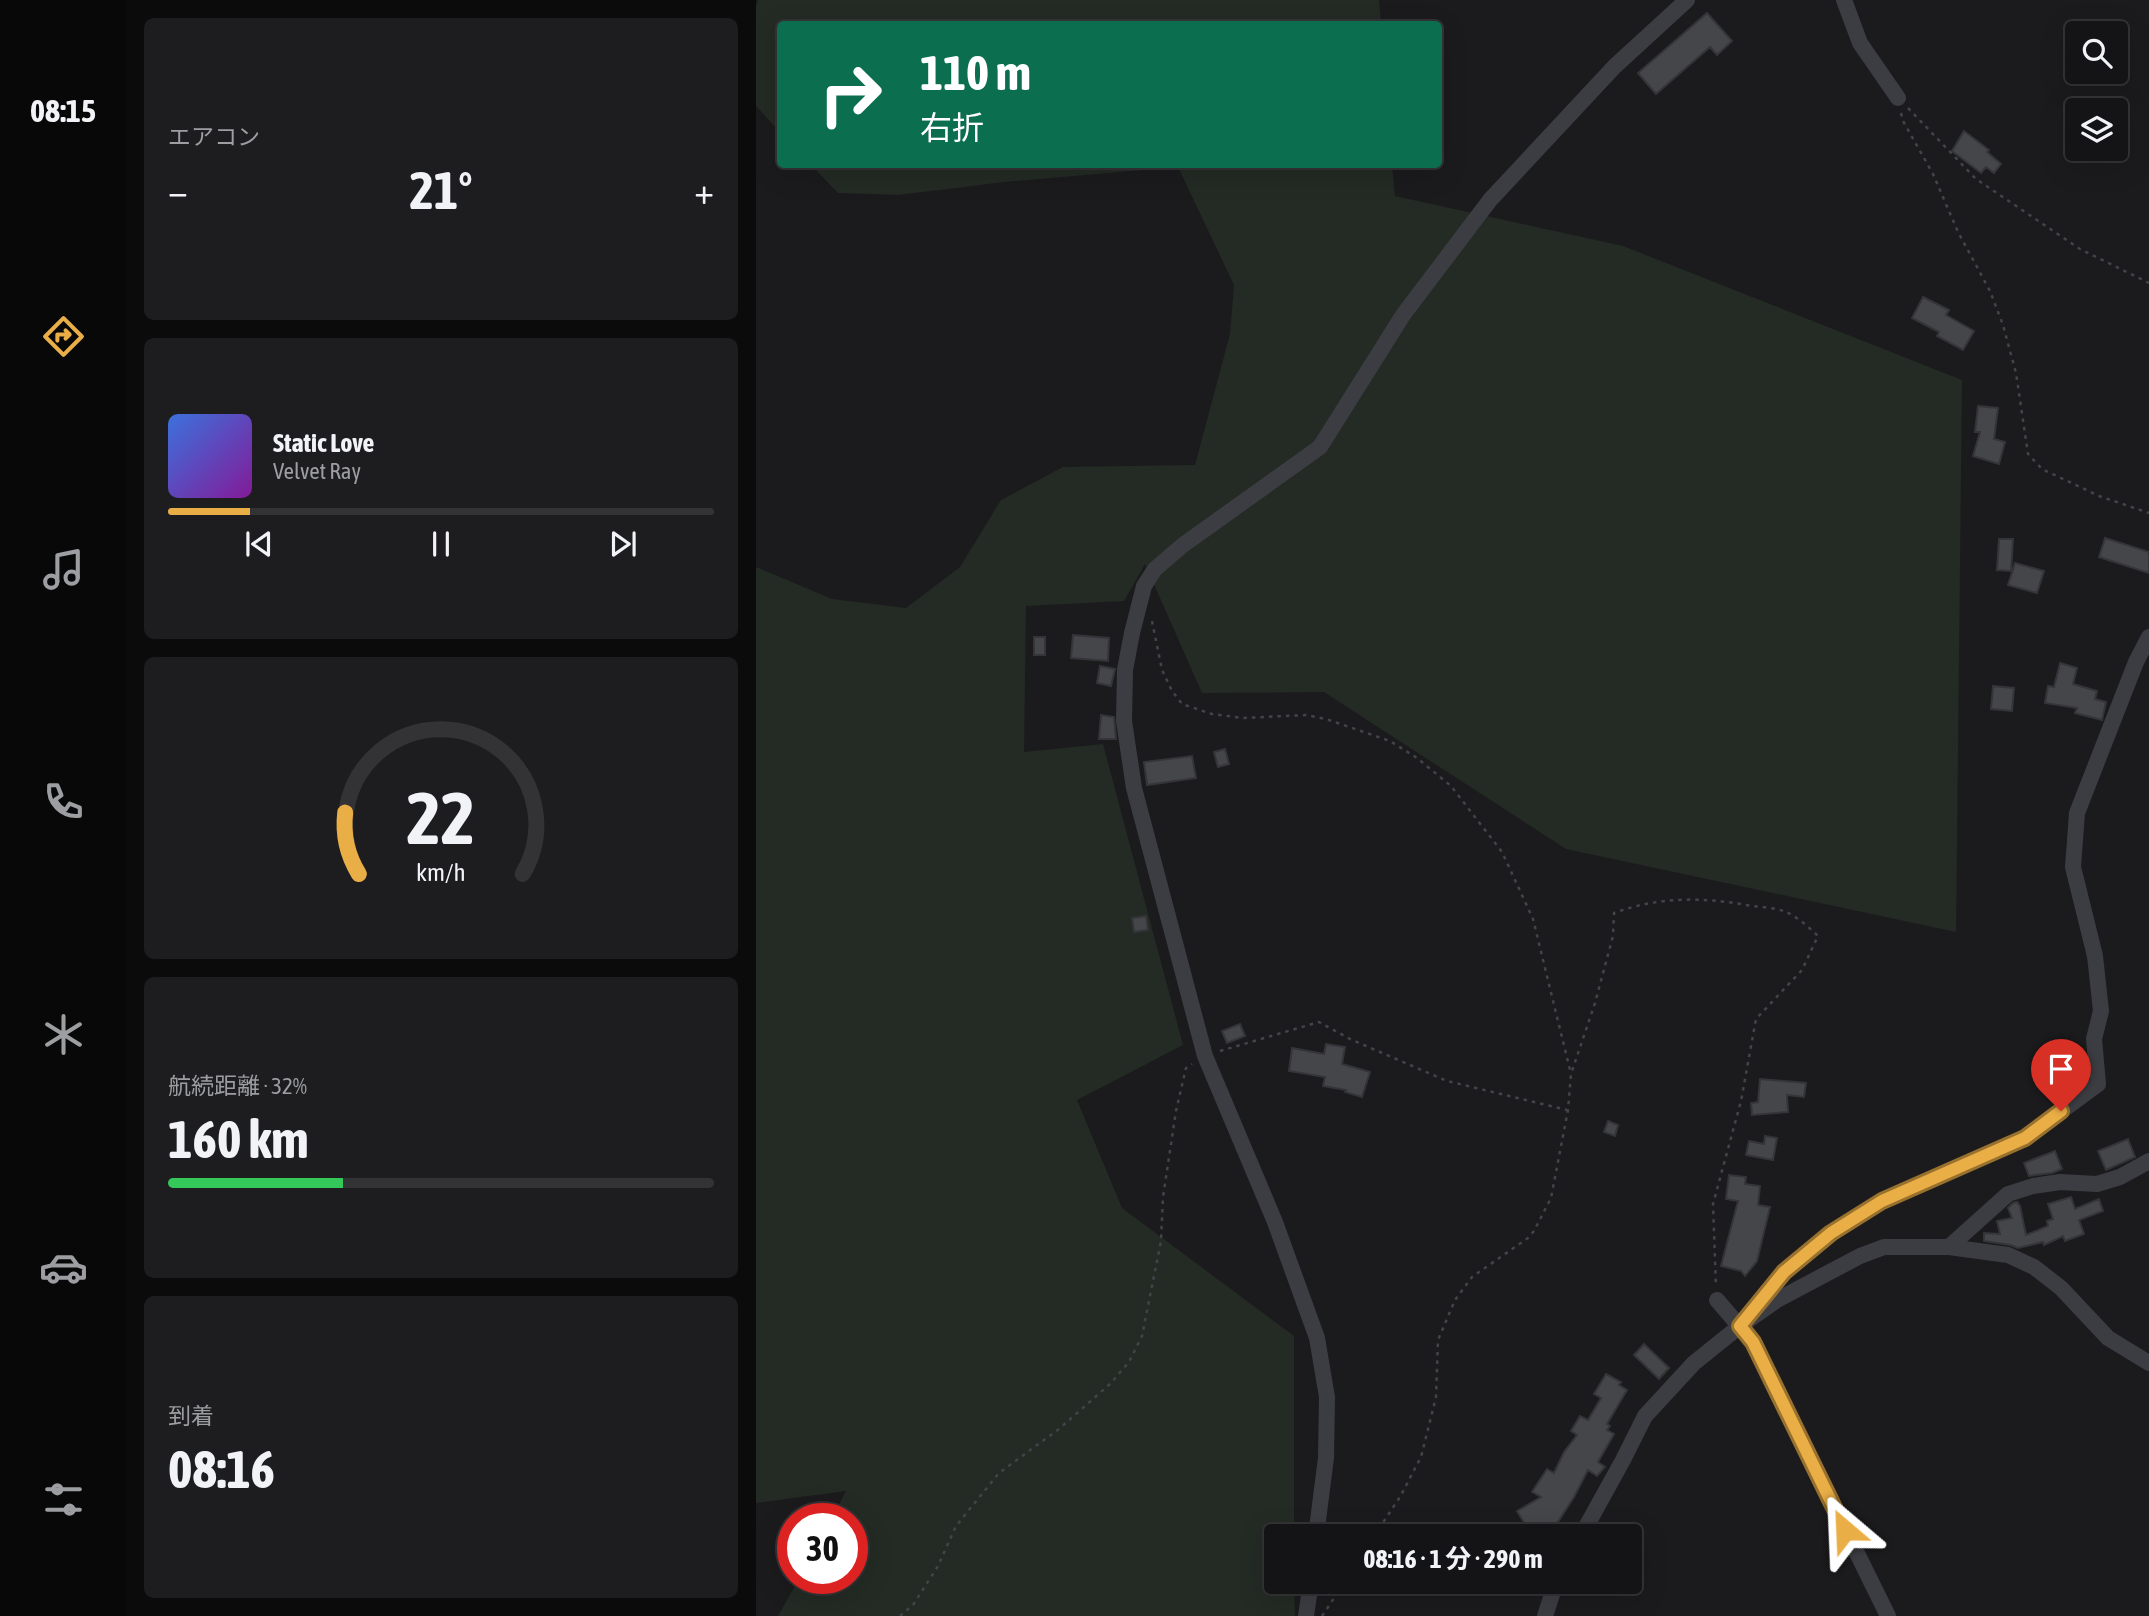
<!DOCTYPE html>
<html lang="ja">
<head>
<meta charset="utf-8">
<style>
  body { margin:0; font-family:"Asap Condensed","Noto Sans JP",sans-serif; background:#1d1d1f; color:#f1f3f6; height:100vh; display:flex; flex-direction:column; font-size:26px; white-space:nowrap }
  * { box-sizing:border-box; margin:0 }
  p { font-size:23px; color:#9d9ea1 }
  .icon { flex:none; width:38px; height:38px; fill:none; stroke:currentColor; stroke-width:2; stroke-linecap:round; stroke-linejoin:round }
  .map { position:relative; flex:1; overflow:hidden }
  .side { display:flex; flex-direction:column; gap:18px; padding:18px; background:#0b0b0c; width:630px }
  .side>* { flex:none }
  .guide { position:absolute; left:21px; top:21px; width:665px; height:147px; border-radius:7px; box-shadow:0 7px 28px #0002,0 0 0 2px #333335; background:#0b6e4f; color:#fff; overflow:hidden }
  .buttons { position:absolute; left:1309px; top:21px; display:grid; gap:14px }
  .buttons a { display:grid; place-items:center; width:63px; height:63px; border-radius:7px; background:#141416; box-shadow:0 7px 28px #0002,0 0 0 2px #333335; font-size:35px }
  .speed { position:absolute; left:21px; top:1503px; display:flex; gap:14px; font-size:35px; font-weight:700; text-align:center }
  .speed>* { display:grid; place-content:center; width:91px; height:91px; border-radius:50%; background:#141416; box-shadow:0 7px 28px #0002,0 0 0 2px #333335; line-height:1 }
  .speed .limit { border:10px solid #d22; background:#fff; color:#111 }
  .pin { position:absolute; display:grid; place-items:center; width:60px; height:60px; color:#fff; margin:-72px -30px; border-radius:50% 50% 50% 0; rotate:-45deg; box-shadow:0 0 7px #0007 }
  .pin .icon { rotate:45deg }
  .me { position:absolute; width:77px; margin:-38px; rotate:334deg; stroke-linejoin:round; filter:drop-shadow(0 0 5px #0008) }
  .turn { display:flex; align-items:center; gap:24px; height:147px; padding:0 28px; font-size:32px }
  .turn .icon { width:91px; height:91px; stroke-width:2.5 }
  .turn b { display:block; font-size:49px; line-height:60px }
  .big { font-size:52px; font-weight:700; line-height:1.1 }
  .side .widget { flex:1; display:flex; flex-direction:column; justify-content:center; gap:10px; min-width:0; padding:0 24px; border-radius:10px; background:#1d1d1f }
  .side .dial { align-items:center; gap:0 }
  .dial svg { height:182px; overflow:visible; fill:none; stroke:#333335; stroke-width:7; stroke-linecap:round; text-anchor:middle }
  .dial text { fill:#f1f3f6; stroke:none }
  .song { display:flex; align-items:center; gap:21px }
  .cover { width:84px; height:84px; border-radius:10px; background:linear-gradient(135deg,hsl(220 70% 55%),hsl(290 70% 35%)) }
  .played { height:7px; border-radius:4px; background:linear-gradient(90deg,#eaae46 15%,#333335 15%) }
  .keys { display:flex; justify-content:space-around; direction:ltr }
  .heat { display:flex; justify-content:space-between; align-items:center; font-size:38px; direction:ltr }
  .charge { height:10px; border-radius:5px; background:linear-gradient(90deg,#34c759 32%,#333335 0) }
  .trip { position:absolute; left:508px; top:1524px; width:378px; height:70px; border-radius:7px; background:#141416; box-shadow:0 7px 28px #0002,0 0 0 2px #333335; font-weight:700; line-height:70px; text-align:center }
  main { display:flex; flex:1; min-height:0 }
  .tab-bar { display:flex; flex-direction:column; width:126px; justify-content:space-around; align-items:center; background:#080809; color:#9d9ea1 }
  .tab-bar .icon { width:49px; height:49px }
  .tab-bar .selected { color:#eaae46 }
  .tab-bar b { font-size:32px; color:#f1f3f6 }
  .map>svg:first-child { display:block }
  .green { fill:#232b24 }
  .building { fill:#45464a; stroke:#353539; stroke-width:2 }
  .lines { fill:none; stroke-linecap:round; stroke-linejoin:round }
  .path { stroke:#424449; stroke-width:2.5; stroke-dasharray:3.5 5; stroke-linecap:butt }
  .minor { stroke:#3c3d42; stroke-width:16 }
  .route-casing { stroke:#98712e; stroke-width:18 }
  .route { stroke:#eaae46; stroke-width:12 }
</style>
</head>
<body>
<main>
<nav class="tab-bar">
<b>08:15</b>
<svg class="icon selected" aria-label="directions" viewBox="0 0 24 24"><path d="M12 3l9 9-9 9-9-9zM9 14v-3h6M13 9l2 2-2 2"/></svg>
<svg class="icon" aria-label="music" viewBox="0 0 24 24"><path d="M9 18V5l10-2v13"/><circle cx="6" cy="18" r="3"/><circle cx="16" cy="16" r="3"/></svg>
<svg class="icon" aria-label="phone" viewBox="0 0 24 24"><path d="M5 4h4l2 5-3 2q2 4 5 5l2-3 5 2v4C11 20 4 13 5 4z"/></svg>
<svg class="icon" aria-label="climate" viewBox="0 0 24 24"><path d="M12 3v18M4 7l16 10M4 17L20 7"/></svg>
<svg class="icon" aria-label="car" viewBox="0 0 24 24"><path d="M5 17H2v-5l4-1 3-4h7l3 4 3 1v5h-3M9 17h6M6 11h13"/><circle cx="7" cy="17" r="2"/><circle cx="17" cy="17" r="2"/></svg>
<svg class="icon" aria-label="filters" viewBox="0 0 24 24"><path d="M4 7h16M4 17h16"/><circle cx="9" cy="7" r="2"/><circle cx="15" cy="17" r="2"/></svg>
</nav>
<section class="side">
<div class="widget"><p>エアコン</p>
<div class="heat"><a>−</a><b class="big">21°</b><a>+</a></div>
</div>
<div class="widget">
<div class="song"><i class="cover"></i><div><b>Static Love</b><p>Velvet Ray</p></div></div>
<div class="played"></div>
<div class="keys"><svg class="icon" aria-label="previous" viewBox="0 0 24 24"><path d="M18 5L8 12l10 7zM5 5v14"/></svg><svg class="icon" aria-label="pause" viewBox="0 0 24 24"><path d="M8 5v14M16 5v14"/></svg><svg class="icon" aria-label="next" viewBox="0 0 24 24"><path d="M6 5l10 7-10 7zM19 5v14"/></svg></div>
</div>
<div class="widget dial"><svg viewBox="0 0 100 80">
<path d="M14 69A42 42 0 1 1 86 69"/>
<path d="M14 69A42 42 0 0 1 8 42" stroke="#eaae46"/>
<text x="50" y="56" font-size="32" font-weight="700">22</text>
<text x="50" y="72" font-size="11">km/h</text>
</svg></div>
<div class="widget"><p>航続距離 · 32%</p><b class="big">160 km</b><div class="charge"></div></div>
<div class="widget"><p>到着</p><b class="big">08:16</b></div>
</section>
<div class="map">
<svg width="1393" height="1616" viewBox="0 0 1393 1616">
  <rect width="100%" height="100%" fill="#1b1b1d"/>
  <path class="green" d="M2,0H623L625,24H24V132L0,106V7Z
    M55,165H636L639,196L867,246L1206,380L1200,932L810,849L568,692L446,693L389,564L368,601L270,606L268,752L347,744L427,1045L321,1100L366,1208L538,1336V1536H520V1582H538L539,1616H22L43,1579L96,1578V1519H76L90,1491L0,1503V567L76,599L150,608L204,567L245,500L307,467L439,465L474,334L478,285L422,167L248,182L142,195L82,193Z"/>
  <path class="building" d="M951,13L976,41L961,55L954,47L900,94L882,73Z
    M1208,131L1233,150L1231,152L1245,164L1238,173L1230,167L1225,173L1196,151Z
    M1167,297L1193,310L1190,315L1218,331L1207,350L1181,336L1183,332L1156,318Z
    M1222,406L1242,408L1238,439L1249,442L1243,464L1217,456L1224,432H1219Z
    M1349,538L1393,552V573L1343,557Z
    M1243,539H1257L1255,571L1241,570Z
    M1259,563L1288,571L1281,593L1252,585Z
    M317,635L353,638L352,661L315,658Z
    M278,637H289V655H278Z
    M1304,663L1321,668L1317,684L1341,691L1339,699L1350,702L1346,720L1319,713L1321,708L1289,703L1292,686L1298,687Z
    M344,666L359,669L355,686L341,683Z
    M1237,686L1258,688L1256,711L1235,709Z
    M345,715L358,717L360,739H343Z
    M469,749L473,764L462,767L458,752Z
    M436,756L440,778L391,785L388,762Z
    M390,916L392,930L378,932L376,918Z
    M484,1024L489,1036L471,1043L466,1031Z
    M570,1044L589,1047L586,1064L614,1072L606,1097L589,1092L590,1090L567,1086L569,1077L533,1071L536,1048L568,1054Z
    M1004,1079L1050,1083L1048,1097L1031,1095L1032,1112L996,1115L995,1103L1002,1102Z
    M852,1121L862,1125L859,1136L848,1132Z
    M1009,1136L1021,1138L1017,1160L990,1155L993,1141L1008,1144Z
    M1372,1139L1379,1157L1350,1170L1342,1151Z
    M1299,1151L1306,1169L1296,1173L1273,1176L1268,1163Z
    M973,1175L990,1177L989,1184L1004,1186L1002,1205L1014,1207L1001,1261L989,1276L985,1271L965,1266L982,1201L970,1199Z
    M1315,1197L1319,1209L1343,1199L1347,1211L1323,1220L1328,1234L1309,1241L1307,1236L1288,1245L1287,1242L1262,1248L1254,1245L1228,1241V1233L1244,1234L1241,1221L1256,1218L1252,1208L1257,1203L1261,1202L1264,1206L1270,1235L1292,1226L1291,1221L1297,1219L1292,1204Z
    M888,1344L913,1368L903,1379L878,1355Z
    M850,1374L865,1382L863,1385L871,1390L851,1424L854,1426L851,1430L858,1434L842,1462L849,1467L841,1476L832,1470L818,1497L802,1522L816,1532L815,1536H776L761,1511L785,1497L776,1492L791,1469L798,1473L808,1452L821,1435L815,1431L824,1416L832,1420L845,1398L838,1394Z"/>
  <g class="lines">
    <path class="path" d="M1152,108L1220,179L1324,249L1393,283
      M1145,113L1147,121L1177,174L1202,232L1234,291L1247,325L1260,373L1272,454L1286,469L1343,496L1393,513
      M396,621L406,670L416,691L426,704L456,714L487,718L550,715L570,719L634,741L661,758L695,786L746,852L777,919L815,1074
      M464,1051L563,1022L594,1039L691,1081L811,1110
      M618,1536L644,1497L665,1457L680,1397L682,1340L699,1300L716,1277L772,1238L778,1231L795,1198L812,1110L815,1074L839,1003L857,936L858,913C905,896 947,897 996,906C1006,907 1018,908 1028,911C1040,916 1053,927 1062,936L1046,970L1000,1019L985,1101L957,1204L960,1287
      M144,1616L157,1605L182,1566L200,1526L243,1473L303,1429L354,1384L373,1362L386,1336L405,1241L407,1197L420,1111L430,1068L436,1064
      M566,1616L589,1582"/>
    <path class="minor" d="M1088,0L1104,43L1142,98
      M1193,1247L1252,1194L1277,1186L1304,1182L1341,1184L1364,1177L1393,1161
      M961,1300L997,1342L1132,1616
      M984,1326L1028,1272L1075,1233L1126,1201L1269,1138L1342,1084L1338,1039L1345,1011L1339,956L1317,867L1321,813L1380,662L1393,637
      M560,1536L570,1458L571,1397L561,1338L519,1222L449,1056L378,788L368,721L369,670L376,633L388,586L399,569L427,545L564,447L647,315L734,200L859,66L931,0
      M825,1536L867,1460L889,1416L938,1363L984,1326L1021,1300L1104,1256L1128,1247H1193L1252,1255L1278,1267L1305,1288L1352,1338L1393,1363
      M550,1616L555,1582
      M789,1616L800,1582"/>
  </g>
  <g class="lines">
    <defs>
      <path id="route" d="M1089,1530L997,1342L984,1326L1028,1272L1075,1233L1126,1201L1269,1138L1305,1111"/>
    </defs>
    <use href="#route" class="route-casing"/>
    <use href="#route" class="route"/>
  </g>
</svg>
<div class="buttons">
<a><svg class="icon" aria-label="search" viewBox="0 0 24 24"><circle cx="10" cy="10" r="6"/><path d="M15 15l6 6"/></svg></a>
<a><svg class="icon" aria-label="layers" viewBox="0 0 24 24"><path d="M12 4l9 5-9 5-9-5zM3 14l9 5 9-5"/></svg></a>
</div>
<div class="speed"><div class="limit">30</div></div>
<div class="pin" style="left:1305px;top:1111px;background:#d93025"><svg class="icon" aria-label="arrive" viewBox="0 0 24 24"><path d="M6 21V4h12l-3 4 3 4H6"/></svg></div>
<svg class="me" style="left:1089px;top:1530px" viewBox="-20 -20 40 40"><path d="M0-17L14 15 0 8-14 15z" fill="#eaae46" stroke="#fff" stroke-width="4"/></svg>
<div class="trip">08:16 · 1 分 · 290 m</div>
<div class="guide">
<div class="turn"><svg class="icon" aria-label="right" viewBox="0 0 24 24"><path d="M7 20v-9h11M14 6l5 5-5 5"/></svg><div><b>110 m</b>右折</div></div>
</div>
</div>
</main>
</body>
</html>
